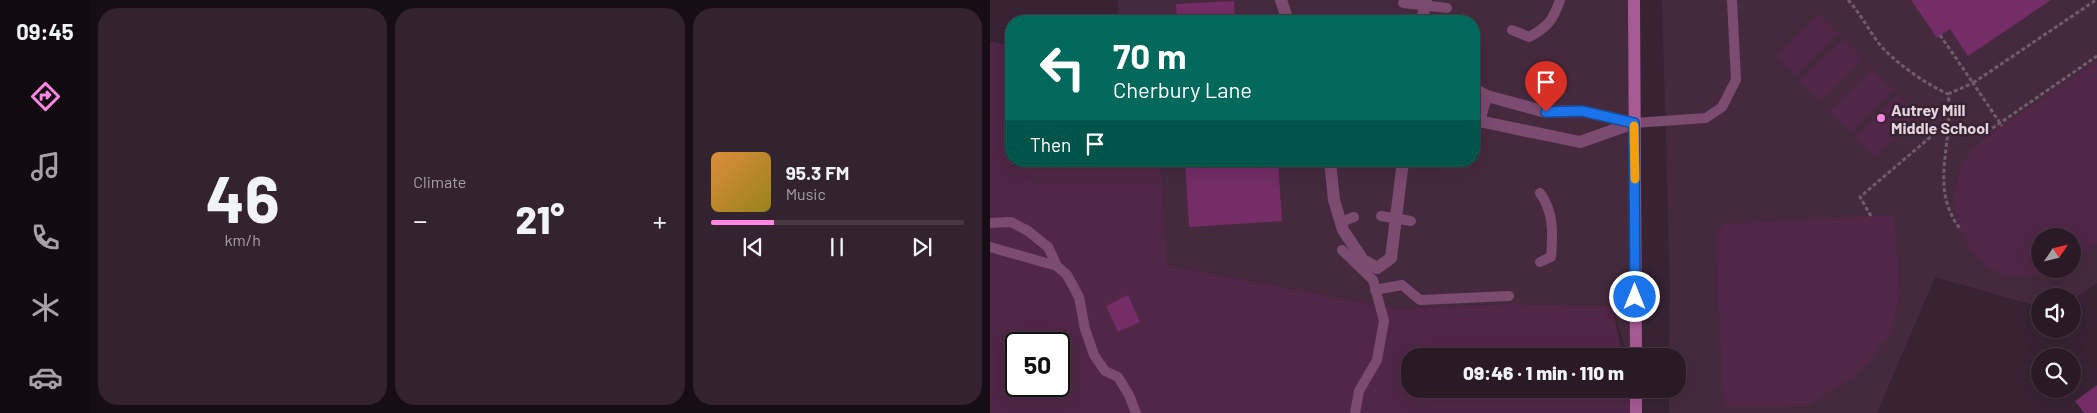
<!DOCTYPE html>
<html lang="en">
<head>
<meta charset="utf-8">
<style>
  body { margin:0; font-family:Barlow,sans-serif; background:#32232e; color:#f1f3f6; height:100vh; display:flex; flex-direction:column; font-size:19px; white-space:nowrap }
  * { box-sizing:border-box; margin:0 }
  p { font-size:16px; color:#a5a1a7 }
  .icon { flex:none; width:28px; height:28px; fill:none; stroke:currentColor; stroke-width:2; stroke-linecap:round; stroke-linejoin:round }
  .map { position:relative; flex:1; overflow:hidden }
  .panel { display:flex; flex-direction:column; gap:8px; padding:8px; background:#170e15; width:900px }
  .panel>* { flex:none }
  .banner { position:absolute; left:15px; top:15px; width:475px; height:152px; border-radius:20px; box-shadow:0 5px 20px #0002,0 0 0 1px #463843; background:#00695c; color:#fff; overflow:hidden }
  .needle { width:32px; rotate:55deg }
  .controls { position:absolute; left:1041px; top:228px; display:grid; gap:10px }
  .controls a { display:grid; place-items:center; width:50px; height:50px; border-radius:50%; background:#2a1a26; box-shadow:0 5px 20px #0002,0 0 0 1px #463843; font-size:25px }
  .speed { position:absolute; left:15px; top:332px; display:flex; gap:10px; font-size:25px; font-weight:700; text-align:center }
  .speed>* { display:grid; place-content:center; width:65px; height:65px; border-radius:50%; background:#2a1a26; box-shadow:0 5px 20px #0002,0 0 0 1px #463843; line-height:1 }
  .speed .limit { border:2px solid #111; border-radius:8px; background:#fff; color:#111 }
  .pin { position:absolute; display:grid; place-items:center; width:42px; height:42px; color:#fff; margin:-51px -21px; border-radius:50% 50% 50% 0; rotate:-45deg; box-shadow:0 0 5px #0007 }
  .pin .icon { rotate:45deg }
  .me { position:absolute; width:55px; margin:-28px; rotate:0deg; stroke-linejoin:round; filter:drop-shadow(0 0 4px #0008) }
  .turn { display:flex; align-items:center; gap:18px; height:105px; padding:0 25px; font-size:22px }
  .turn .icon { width:65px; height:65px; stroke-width:2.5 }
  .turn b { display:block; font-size:35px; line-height:42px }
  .then { display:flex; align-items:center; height:48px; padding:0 25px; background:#0003; gap:10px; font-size:19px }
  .big { font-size:38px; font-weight:800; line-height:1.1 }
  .panel .widget { flex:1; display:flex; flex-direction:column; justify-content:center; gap:8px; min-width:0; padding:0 18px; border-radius:20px; background:#32232e }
  .panel .dial { align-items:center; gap:0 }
  .dial b { font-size:65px; line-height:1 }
  .song { display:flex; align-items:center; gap:15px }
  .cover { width:60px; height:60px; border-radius:8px; background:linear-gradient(135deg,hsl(30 70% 55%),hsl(50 70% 35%)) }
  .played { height:5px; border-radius:2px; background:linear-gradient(90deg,#fd86e3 25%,#463843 25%) }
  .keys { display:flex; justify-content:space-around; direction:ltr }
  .heat { display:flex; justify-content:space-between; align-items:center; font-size:28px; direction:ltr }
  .panel .tiles { flex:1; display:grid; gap:8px; grid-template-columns:repeat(3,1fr) }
  .trip { position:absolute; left:411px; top:348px; width:285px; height:50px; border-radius:20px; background:#2a1a26; box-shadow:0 5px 20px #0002,0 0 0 1px #463843; font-weight:800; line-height:50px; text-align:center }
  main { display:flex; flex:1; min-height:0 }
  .tab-bar { display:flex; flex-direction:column; width:90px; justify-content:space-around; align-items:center; background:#110a0f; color:#a5a1a7 }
  .tab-bar .icon { width:35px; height:35px }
  .tab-bar .on { color:#fd86e3 }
  .tab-bar b { font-size:22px; color:#f1f3f6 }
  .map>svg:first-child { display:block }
  .built { fill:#452a3e; fill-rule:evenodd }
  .green { fill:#502747; fill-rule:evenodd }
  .building { fill:#742d66 }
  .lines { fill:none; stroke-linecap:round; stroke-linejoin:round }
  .path { stroke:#705d6b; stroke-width:3; stroke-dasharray:4 2.5; stroke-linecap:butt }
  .service { stroke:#7b4b70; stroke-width:10 }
  .minor { stroke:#7b4b70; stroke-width:12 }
  .secondary { stroke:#a75b96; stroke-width:12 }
  .route-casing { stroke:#114b97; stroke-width:12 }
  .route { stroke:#1a73e8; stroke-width:9 }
  .slow { stroke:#f59e0b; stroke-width:9 }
  .poi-dot { fill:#fd86e3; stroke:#382333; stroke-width:2 }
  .labels { text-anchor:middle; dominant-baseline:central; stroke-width:5; stroke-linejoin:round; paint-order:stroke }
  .poi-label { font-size:16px; font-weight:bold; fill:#e3d4de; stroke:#382333; text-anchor:start }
</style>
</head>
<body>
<main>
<nav class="tab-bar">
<b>09:45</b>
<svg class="icon on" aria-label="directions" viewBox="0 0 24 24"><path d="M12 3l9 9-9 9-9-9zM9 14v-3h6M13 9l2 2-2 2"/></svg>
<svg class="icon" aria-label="music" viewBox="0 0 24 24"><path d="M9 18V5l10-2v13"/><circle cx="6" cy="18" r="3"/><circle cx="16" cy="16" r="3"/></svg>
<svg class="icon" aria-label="phone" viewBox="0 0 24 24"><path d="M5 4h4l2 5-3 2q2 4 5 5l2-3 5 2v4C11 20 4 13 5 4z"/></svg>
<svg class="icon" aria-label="climate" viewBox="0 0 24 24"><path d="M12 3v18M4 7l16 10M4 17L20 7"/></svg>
<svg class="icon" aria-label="car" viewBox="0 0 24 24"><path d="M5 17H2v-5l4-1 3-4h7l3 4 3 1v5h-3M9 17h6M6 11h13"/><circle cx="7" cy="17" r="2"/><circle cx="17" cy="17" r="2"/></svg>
</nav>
<section class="panel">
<div class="tiles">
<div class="widget dial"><b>46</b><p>km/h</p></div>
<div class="widget"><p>Climate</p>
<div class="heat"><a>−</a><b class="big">21°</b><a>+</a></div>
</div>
<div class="widget">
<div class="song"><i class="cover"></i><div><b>95.3 FM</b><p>Music</p></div></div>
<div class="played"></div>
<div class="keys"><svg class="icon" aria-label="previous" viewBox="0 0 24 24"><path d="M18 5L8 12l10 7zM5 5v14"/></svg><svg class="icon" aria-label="pause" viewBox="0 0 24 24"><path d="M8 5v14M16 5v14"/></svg><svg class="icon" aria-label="next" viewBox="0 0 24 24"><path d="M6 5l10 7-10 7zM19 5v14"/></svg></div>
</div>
</div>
</section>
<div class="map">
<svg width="1107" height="413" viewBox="0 0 1107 413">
  <rect width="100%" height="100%" fill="#382333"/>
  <path class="built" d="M128,0H646L650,356H638L622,306L517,304L408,309L177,265L171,161H484V21H127Z
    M672,0H1107V283L1083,300L1082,296H1050V307L945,277L887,413H679V389H688V356H679L680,287ZM1050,236H1082V269H1050Z"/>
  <path class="green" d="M829,14L848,34L805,76L786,56Z
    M853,39L873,59L830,101L810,81Z
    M0,41L21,46V161H171L177,265L408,309L517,304L622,306L633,356H420V389H640L645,413H0ZM26,344H69V386H26Z
    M1107,61V244L1083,261L1082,236H1050V269H1069C1052,275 1031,280 1013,274C971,260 952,199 974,162C987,139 1013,125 1034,111C1059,94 1083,78 1107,61Z
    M883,69L903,90L860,132L840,111Z
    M908,95L928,115L885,157L866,137Z
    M881,216H904L910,295L901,332L883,356L860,379L816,406L796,407H734L725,235L734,224Z"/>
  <path class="building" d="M921,0H1061L978,56L960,29L947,38Z
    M244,1L245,21H187L186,4Z
    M195,161H288L292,221L199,227Z
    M138,295L150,322L128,332L116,306Z
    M1107,385V413H1094L1085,401Z"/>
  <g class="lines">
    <path class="path" d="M858,0C870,13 877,27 887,41C902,61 936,84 958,94C965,142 937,187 971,230
      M950,35L983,83L1106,0
      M958,94L983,83L1012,126
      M997,132L1107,56
      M881,216L870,197L958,122"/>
    <path class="service" d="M413,3L457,8
      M522,30L539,37C558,27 563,20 570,0
      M490,122L497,96
      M644,123L716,118L732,107L746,80L742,0
      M550,193C564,212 563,234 561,257L550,262
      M391,216L421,221
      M351,222L364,217
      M0,223L21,222L38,231L58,247L67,266
      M0,247L67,266L77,275L89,297L95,329L104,355L115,371L128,377L139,395L146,413
      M352,250L383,280L394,321L387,360L369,391L365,413
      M385,290L412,285L430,300L519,296"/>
    <path class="minor" d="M291,0L298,21
      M432,21L436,0
      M484,89L497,96L556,112L592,111L644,123
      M484,120L590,142L644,123
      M340,161L344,200L353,230L373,260L387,268L401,258L413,161"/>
    <path class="secondary" d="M644,0L646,356
      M646,389V413"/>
  </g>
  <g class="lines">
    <defs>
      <path id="route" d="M556,112L592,111L644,123L645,297"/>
    </defs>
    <use href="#route" class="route-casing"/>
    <use href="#route" class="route"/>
    <path class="slow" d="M644,126L645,179"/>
  </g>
  <circle class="poi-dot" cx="891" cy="118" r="5"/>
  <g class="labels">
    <g class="poi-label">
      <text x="901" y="109">Autrey Mill<tspan x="901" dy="18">Middle School</tspan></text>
    </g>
  </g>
</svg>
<div class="controls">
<a><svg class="needle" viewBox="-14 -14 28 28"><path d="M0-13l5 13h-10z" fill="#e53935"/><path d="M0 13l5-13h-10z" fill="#a5a1a7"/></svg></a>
<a><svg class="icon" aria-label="sound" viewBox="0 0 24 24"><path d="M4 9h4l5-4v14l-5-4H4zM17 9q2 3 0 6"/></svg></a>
<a><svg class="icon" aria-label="search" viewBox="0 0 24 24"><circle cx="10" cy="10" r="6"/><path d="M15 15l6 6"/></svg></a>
</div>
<div class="speed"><div class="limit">50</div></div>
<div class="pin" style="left:556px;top:112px;background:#d93025"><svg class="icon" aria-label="arrive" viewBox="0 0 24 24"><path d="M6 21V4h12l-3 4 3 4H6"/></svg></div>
<svg class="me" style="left:645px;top:297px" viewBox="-20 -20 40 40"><circle r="17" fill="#1a73e8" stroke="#fff" stroke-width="3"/><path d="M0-11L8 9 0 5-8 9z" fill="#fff"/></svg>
<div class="trip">09:46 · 1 min · 110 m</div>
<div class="banner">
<div class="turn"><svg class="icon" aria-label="left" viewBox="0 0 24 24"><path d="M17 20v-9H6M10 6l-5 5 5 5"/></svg><div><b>70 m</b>Cherbury Lane</div></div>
<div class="then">Then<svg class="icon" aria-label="arrive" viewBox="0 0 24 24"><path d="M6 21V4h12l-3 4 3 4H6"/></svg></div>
</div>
</div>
</main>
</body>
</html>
